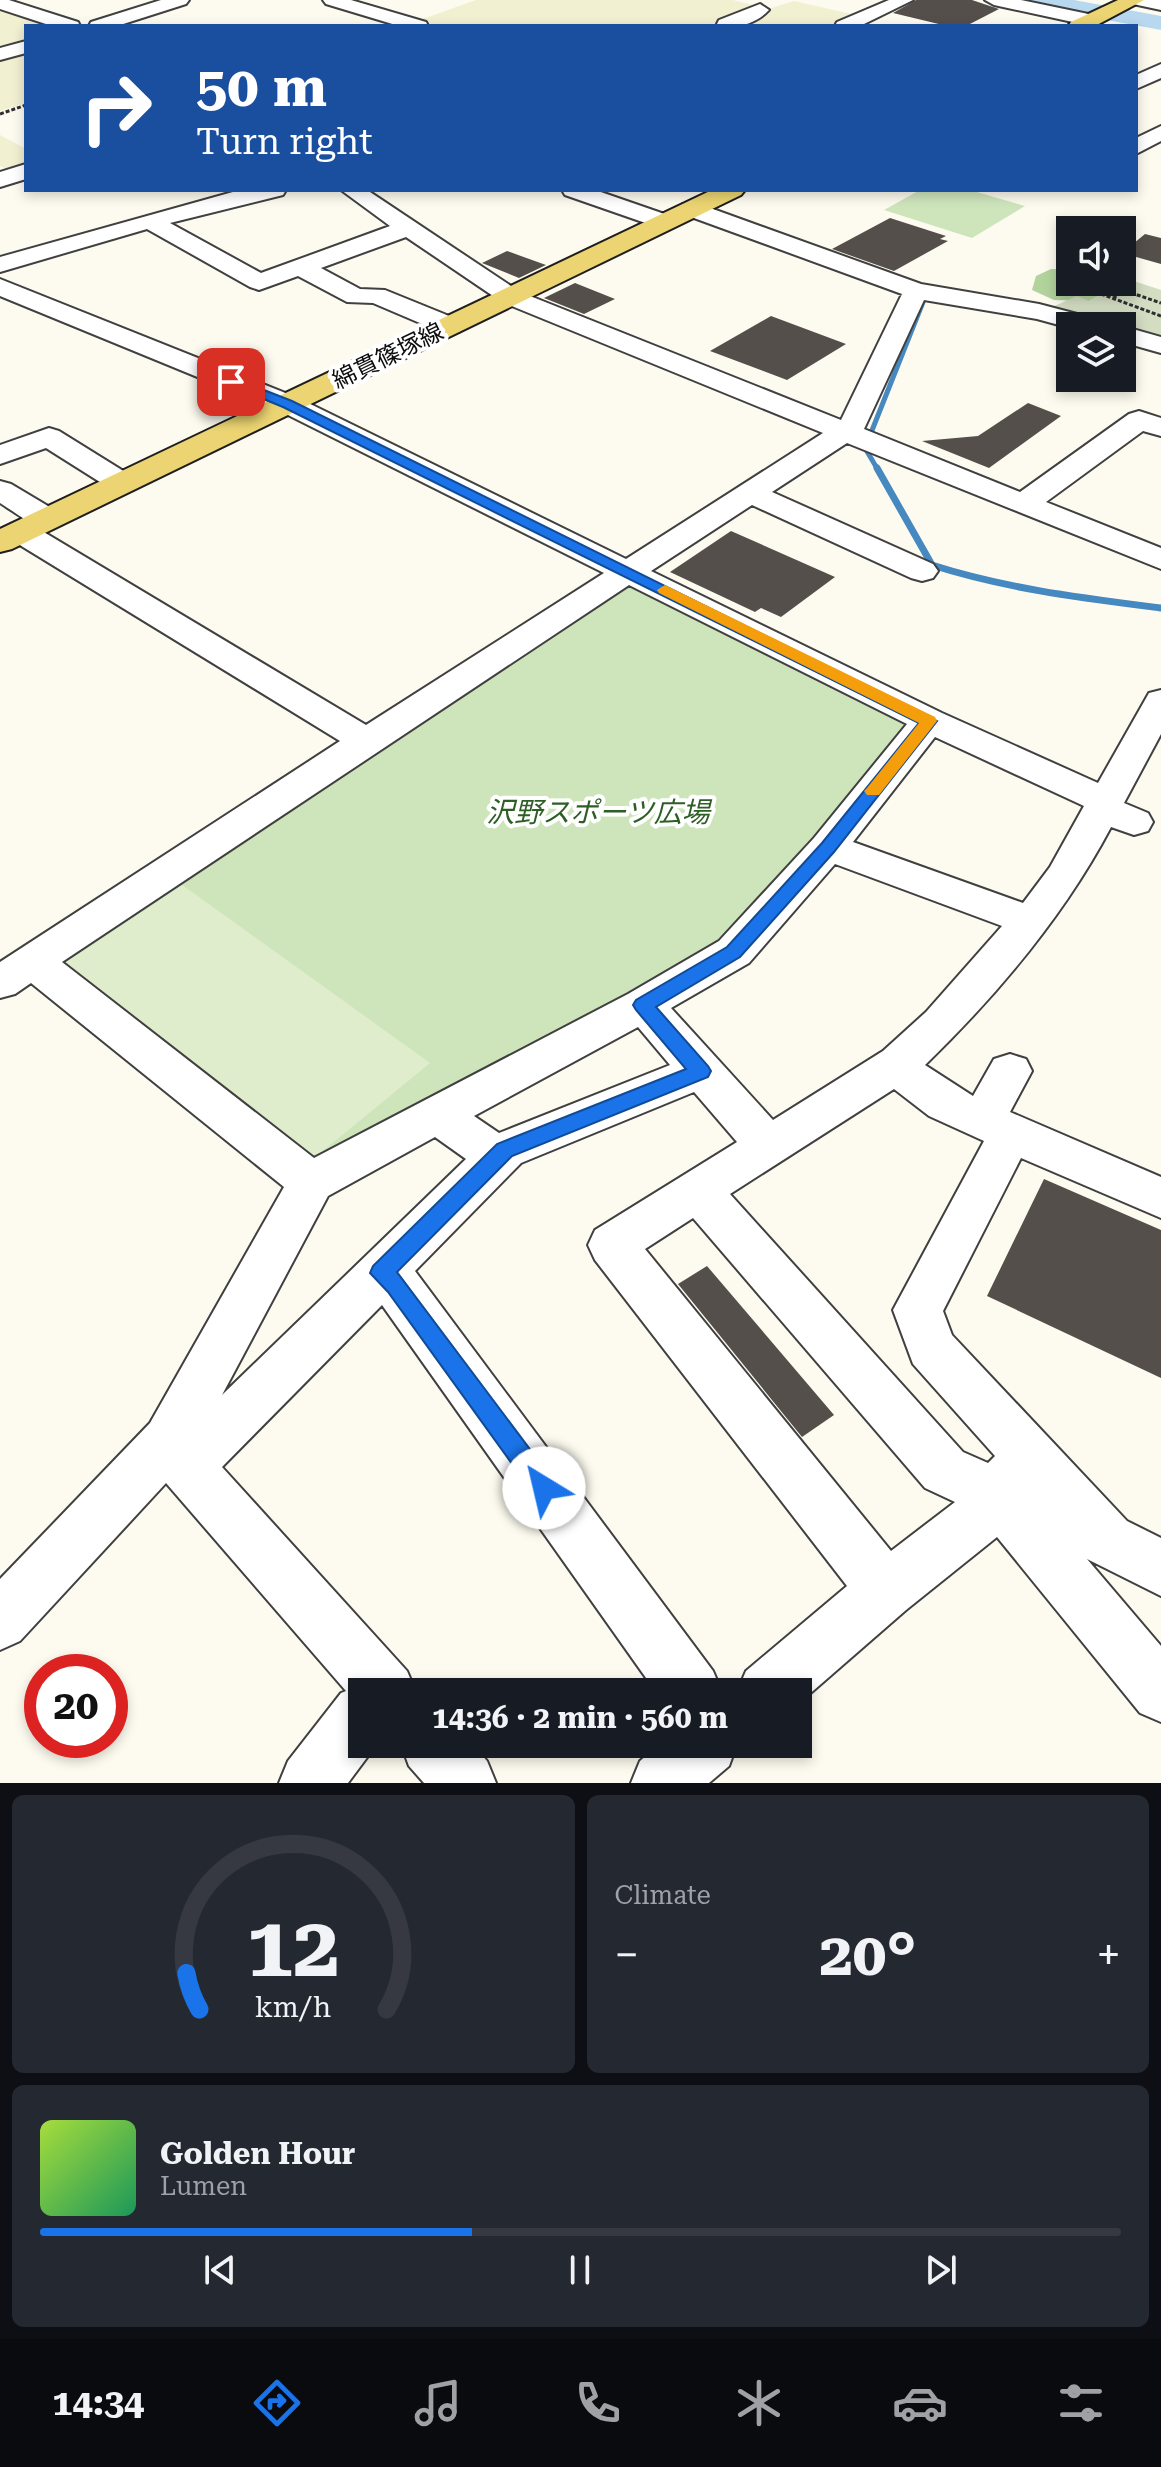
<!DOCTYPE html>
<html lang="en">
<head>
<meta charset="utf-8">
<style>
  body { margin:0; font-family:"Roboto Serif","Noto Sans JP",serif; background:#242831; color:#f1f3f6; height:100vh; display:flex; flex-direction:column; font-size:30px; white-space:nowrap }
  * { box-sizing:border-box; margin:0 }
  p { font-size:26px; color:#9ea1a6 }
  .icon { flex:none; width:44px; height:44px; fill:none; stroke:currentColor; stroke-width:2; stroke-linecap:round; stroke-linejoin:round }
  .map { position:relative; height:1783px; overflow:hidden }
  .side { display:flex; flex-direction:column; gap:12px; padding:12px; background:#0d0f14; flex:1 }
  .side>* { flex:none }
  .top-card { position:absolute; left:24px; top:24px; width:1114px; height:168px; border-radius:0px; box-shadow:0 4px 12px #0003; background:#1a4fa0; color:#fff; overflow:hidden }
  .fabs { position:absolute; left:1056px; top:216px; display:grid; gap:16px }
  .fabs a { display:grid; place-items:center; width:80px; height:80px; border-radius:0px; background:#171b24; box-shadow:0 4px 12px #0003; font-size:40px }
  .speed { position:absolute; left:24px; top:1654px; display:flex; gap:16px; font-size:40px; font-weight:700; text-align:center }
  .speed>* { display:grid; place-content:center; width:104px; height:104px; border-radius:50%; background:#171b24; box-shadow:0 4px 12px #0003; line-height:1 }
  .speed .limit { border:12px solid #d22; background:#fff; color:#111 }
  .pin { position:absolute; display:grid; place-items:center; width:68px; height:68px; color:#fff; margin:-34px; border-radius:16px; box-shadow:0 4px 12px #0006 }
  .me { position:absolute; width:88px; margin:-44px; rotate:324deg; stroke-linejoin:round; filter:drop-shadow(0 0 6px #0008) }
  .turn { display:flex; align-items:center; gap:28px; height:168px; padding:0 40px; font-size:36px }
  .turn .icon { width:104px; height:104px; stroke-width:2.5 }
  .turn b { display:block; font-size:56px; line-height:68px }
  .big { font-size:60px; font-weight:700; line-height:1.1 }
  .side .widget { flex:1; display:flex; flex-direction:column; justify-content:center; gap:12px; min-width:0; padding:0 28px; border-radius:12px; background:#242831 }
  .side .dial { align-items:center; gap:0 }
  .dial svg { height:208px; overflow:visible; fill:none; stroke:#363941; stroke-width:7; stroke-linecap:round; text-anchor:middle }
  .dial text { fill:#f1f3f6; stroke:none }
  .song { display:flex; align-items:center; gap:24px }
  .cover { width:96px; height:96px; border-radius:12px; background:linear-gradient(135deg,hsl(80 70% 55%),hsl(150 70% 35%)) }
  .played { height:8px; border-radius:4px; background:linear-gradient(90deg,#1a73e8 40%,#363941 40%) }
  .keys { display:flex; justify-content:space-around; direction:ltr }
  .heat { display:flex; justify-content:space-between; align-items:center; font-size:44px; direction:ltr }
  .side .tiles { flex:1; display:grid; gap:12px; grid-template-columns:1fr 1fr }
  .widget:last-child { grid-column:span 2 }
  .trip { position:absolute; left:348px; top:1678px; width:464px; height:80px; border-radius:0px; background:#171b24; box-shadow:0 4px 12px #0003; font-weight:700; line-height:80px; text-align:center }
  .menu { display:flex; height:128px; justify-content:space-around; align-items:center; background:#090b0e; color:#9ea1a6 }
  .menu .icon { width:56px; height:56px }
  .menu .on { color:#1a73e8 }
  .menu b { font-size:36px; color:#f1f3f6 }
  .map>svg:first-child { display:block }
  .farmland { fill:#f1f0d1 }
  .green { fill:#cee5bc }
  .forest { fill:#b2d49c }
  .cemetery { fill:#d3ddc2 }
  .pitch { fill:#e0edcc }
  .lines { fill:none; stroke-linecap:round; stroke-linejoin:round }
  .stream-far1 { stroke:#4688c0; stroke-width:5 }
  .stream { stroke:#4688c0; stroke-width:7 }
  .river { fill:#b8d8f0; fill-rule:evenodd }
  .building { fill:#554f4b }
  .minor-casing { stroke:#404040; stroke-width:4 }
  .major-casing { stroke:#1e1e1e; stroke-width:4 }
  .path { stroke:#2f2f2f; stroke-width:3; stroke-dasharray:4 2; stroke-linecap:butt }
  .minor { fill:#fff; fill-rule:evenodd }
  .major { fill:#ebd471; fill-rule:evenodd }
  .route { fill:#1a73e8; stroke:#114b97; stroke-width:2 }
  .slow { fill:#f59e0b }
  .labels { text-anchor:middle; dominant-baseline:central; stroke-width:8; stroke-linejoin:round; paint-order:stroke }
  .far-street-label { font-size:24px; fill:#0d0d0d; stroke:#fff }
  .park-label { font-size:28px; font-style:italic; fill:#2d5e24; stroke:#fff }
</style>
</head>
<body>
<div class="map">
<svg width="1161" height="1783" viewBox="0 0 1161 1783">
  <rect width="100%" height="100%" fill="#fdfbef"/>
  <path class="farmland" d="M476,0H733L768,9L794,1L860,16L838,26H432L417,21Z
    M0,8L54,26H26V39L0,46Z
    M26,52V103L0,111V59Z
    M0,135L26,149V168L14,172L0,166Z"/>
  <path class="green" d="M920,190H970L1025,206L972,238L884,210Z
    M623,579L905,718L908,728L838,819L708,957L314,1169L49,957Z"/>
  <path class="forest" d="M1051,269H1070V282H1113L1114,287L1089,301L1054,300L1032,290L1036,276Z"/>
  <path class="cemetery" d="M1128,279L1161,290V342L1122,326H1102L1043,311L1077,296L1089,301Z"/>
  <path class="pitch" d="M171,877L430,1063L307,1164L49,957Z"/>
  <g class="lines">
    <path class="stream-far1" d="M878,470L865,448L925,297"/>
    <path class="stream" d="M877,468L932,565C1007,589 1083,598 1161,608"/>
    <path class="river" d="M1026,0H1074L1161,16V30L1037,7L1029,5Z"/>
  </g>
  <path class="building" d="M916,0H972L999,9L966,26H947L893,13Z
    M890,218L946,236L940,239L948,241L894,271L832,249Z
    M1145,234L1161,238V264L1122,253Z
    M507,251L546,265L519,278L482,263Z
    M575,283L615,299L584,314L544,298Z
    M771,316L846,344L787,380L710,351Z
    M1028,403L1061,416L989,468L922,441L978,436Z
    M731,531L835,577L781,617L761,608L755,612L670,572Z
    M1044,1179L1161,1230V1378L987,1296Z
    M707,1266L834,1415L802,1437L678,1284Z"/>
  <g class="lines">
    <defs>
      <path id="minor" d="M0,0H9L78,22L80,26H52L0,9Z
        M161,0H189L186,4L117,26H89L91,22Z
        M323,0H351L426,22L428,26H399L326,4Z
        M889,0H913L860,26H835L837,22Z
        M985,0H1021L1098,16L1100,20L1091,26L994,5Z
        M1130,0H1161V10L1133,4Z
        M760,4L769,10C756,24 734,30 717,24L719,20Z
        M26,41V53L0,60V48Z
        M1161,64V78L1136,89V75Z
        M1161,126V141L1136,154V138Z
        M26,164V179L0,187V172Z
        M240,190H286L283,195L170,223L261,273L390,226L341,190H367L520,292L841,420L902,294L683,214L679,209L683,204H699L921,284L1039,304L1100,320L1104,326L1070,328L1037,319L924,300L864,429L1020,492L1129,414L1139,411L1161,418V436L1143,431L1046,502L1161,548V569L847,443L772,492L933,564L938,571L933,578L922,581L911,578L752,505L651,571L942,713L1098,783L1149,693L1161,690V734L1124,803L1148,813L1153,822L1148,831L1134,835L1111,827C1064,916 998,994 925,1065L973,1096L994,1059L1010,1054L1026,1059L1032,1071L1010,1112L1161,1177V1218L1021,1158L943,1311L952,1335L1127,1521L1161,1538V1596L1087,1559L1161,1646V1722L1140,1713L997,1537L906,1610L798,1704V1692H737L746,1671L847,1586L595,1260L588,1245L595,1230L737,1142L694,1092L521,1163L415,1271L713,1671L722,1692H656L382,1305L222,1467L407,1671L416,1692H362V1744H377L348,1783H279L288,1761L341,1693L346,1691L166,1483L20,1641L0,1650V1579L150,1423L284,1187L31,983L15,994L0,998V962L340,741L10,539L5,532L10,525L21,523L32,525L366,725L604,573L278,410L0,296V279L298,398L626,559L823,433L502,302L406,237L321,268L360,289L385,290L459,320L463,326L459,332H441L373,303L347,302L298,276L259,290L250,287L147,229L0,272V257ZM629,585L907,724L814,838L719,941L628,994L314,1158L62,962ZM935,737L1084,806L1050,867L1023,903L853,842ZM835,864L1002,926L926,1012L883,1051L773,1120L671,1008L749,963ZM638,1027L670,1065L499,1133L474,1116ZM894,1089L929,1116L984,1141L893,1310L913,1364L995,1456L988,1463L963,1452L730,1194ZM435,1137L466,1159L222,1395L328,1196ZM693,1218L925,1488L955,1502L891,1551L645,1249Z
        M562,190H595L673,217L677,222L673,227H657L565,195Z
        M1122,326L1161,337V353L1122,342Z
        M49,428L59,431L133,477L137,483L133,489L122,492L111,489L46,448L0,464V445Z
        M0,481L11,484L58,512L62,519L58,526C36,531 18,514 0,503Z
        M401,1744H472L487,1761L496,1783H424L409,1766Z
        M660,1744H737L729,1766L709,1783H631L640,1761Z"/>
      <path id="major" d="M1118,0H1144L1095,26H1068L1071,22Z
        M712,190H745L741,195L12,549L0,552V529Z"/>
    </defs>
    <use href="#minor" class="minor-casing"/>
    <use href="#major" class="major-casing"/>
    <path class="path" d="M0,114L26,105
      M1114,287L1161,303
      M1101,294L1161,316
      M1113,298L1135,285"/>
    <use href="#minor" class="minor"/>
    <use href="#major" class="major"/>
  </g>
  <path class="route" d="M227,379H236L292,401L937,721L834,852L740,957L656,1007L708,1066L711,1071L708,1077L512,1156L397,1272L553,1480L557,1488L553,1497L544,1500L536,1497L388,1292L370,1273L373,1266L497,1144L686,1069L636,1010L633,1005L636,1000L727,947L822,843L919,723L283,407L227,384Z"/>
  <path class="slow" d="M665,585L935,717L937,721L879,795H867L864,791L867,788L919,723L659,593L657,590Z"/>
  <g class="labels">
    <g class="far-street-label">
      <text transform="translate(388 356) rotate(-26)">綿貫篠塚線</text>
    </g>
    <g class="park-label">
      <text x="598" y="812">沢野スポーツ広場</text>
    </g>
  </g>
</svg>
<div class="fabs">
<a><svg class="icon" aria-label="sound" viewBox="0 0 24 24"><path d="M4 9h4l5-4v14l-5-4H4zM17 9q2 3 0 6"/></svg></a>
<a><svg class="icon" aria-label="layers" viewBox="0 0 24 24"><path d="M12 4l9 5-9 5-9-5zM3 14l9 5 9-5"/></svg></a>
</div>
<div class="speed"><div class="limit">20</div></div>
<div class="pin" style="left:231px;top:382px;background:#d93025"><svg class="icon" aria-label="arrive" viewBox="0 0 24 24"><path d="M6 21V4h12l-3 4 3 4H6"/></svg></div>
<svg class="me" style="left:544px;top:1488px" viewBox="-20 -20 40 40"><circle r="19" fill="#fff"/><path d="M0-13L10 11 0 6-10 11z" fill="#1a73e8"/></svg>
<div class="trip">14:36 · 2 min · 560 m</div>
<div class="top-card">
<div class="turn"><svg class="icon" aria-label="right" viewBox="0 0 24 24"><path d="M7 20v-9h11M14 6l5 5-5 5"/></svg><div><b>50 m</b>Turn right</div></div>
</div>
</div>
<section class="side">
<div class="tiles">
<div class="widget dial"><svg viewBox="0 0 100 80">
<path d="M14 69A42 42 0 1 1 86 69"/>
<path d="M14 69A42 42 0 0 1 9 55" stroke="#1a73e8"/>
<text x="50" y="56" font-size="32" font-weight="700">12</text>
<text x="50" y="72" font-size="11">km/h</text>
</svg></div>
<div class="widget"><p>Climate</p>
<div class="heat"><a>−</a><b class="big">20°</b><a>+</a></div>
</div>
<div class="widget">
<div class="song"><i class="cover"></i><div><b>Golden Hour</b><p>Lumen</p></div></div>
<div class="played"></div>
<div class="keys"><svg class="icon" aria-label="previous" viewBox="0 0 24 24"><path d="M18 5L8 12l10 7zM5 5v14"/></svg><svg class="icon" aria-label="pause" viewBox="0 0 24 24"><path d="M8 5v14M16 5v14"/></svg><svg class="icon" aria-label="next" viewBox="0 0 24 24"><path d="M6 5l10 7-10 7zM19 5v14"/></svg></div>
</div>
</div>
</section>
<nav class="menu">
<b>14:34</b>
<svg class="icon on" aria-label="directions" viewBox="0 0 24 24"><path d="M12 3l9 9-9 9-9-9zM9 14v-3h6M13 9l2 2-2 2"/></svg>
<svg class="icon" aria-label="music" viewBox="0 0 24 24"><path d="M9 18V5l10-2v13"/><circle cx="6" cy="18" r="3"/><circle cx="16" cy="16" r="3"/></svg>
<svg class="icon" aria-label="phone" viewBox="0 0 24 24"><path d="M5 4h4l2 5-3 2q2 4 5 5l2-3 5 2v4C11 20 4 13 5 4z"/></svg>
<svg class="icon" aria-label="climate" viewBox="0 0 24 24"><path d="M12 3v18M4 7l16 10M4 17L20 7"/></svg>
<svg class="icon" aria-label="car" viewBox="0 0 24 24"><path d="M5 17H2v-5l4-1 3-4h7l3 4 3 1v5h-3M9 17h6M6 11h13"/><circle cx="7" cy="17" r="2"/><circle cx="17" cy="17" r="2"/></svg>
<svg class="icon" aria-label="filters" viewBox="0 0 24 24"><path d="M4 7h16M4 17h16"/><circle cx="9" cy="7" r="2"/><circle cx="15" cy="17" r="2"/></svg>
</nav>
</body>
</html>
